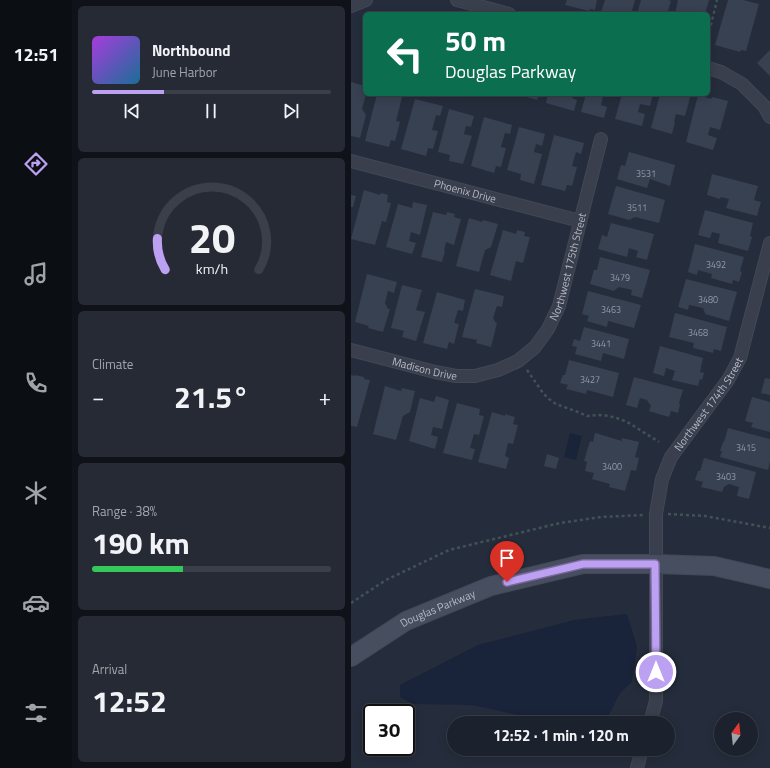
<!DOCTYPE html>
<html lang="en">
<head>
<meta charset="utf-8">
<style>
  body { margin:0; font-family:"Titillium Web",sans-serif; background:#252a35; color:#f1f3f6; height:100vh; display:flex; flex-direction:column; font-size:15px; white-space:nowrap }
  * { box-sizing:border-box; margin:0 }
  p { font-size:13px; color:#a0a4aa }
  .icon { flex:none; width:22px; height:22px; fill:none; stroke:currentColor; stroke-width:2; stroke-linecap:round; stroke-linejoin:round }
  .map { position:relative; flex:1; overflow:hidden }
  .details { display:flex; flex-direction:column; gap:6px; padding:6px; background:#0f1319; width:279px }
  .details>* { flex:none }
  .banner { position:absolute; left:12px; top:12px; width:347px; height:84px; border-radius:6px; box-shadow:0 2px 10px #0003,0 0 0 1px #3a3f49; background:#0b6e4f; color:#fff; overflow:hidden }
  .needle { width:26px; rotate:15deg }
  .fabs { position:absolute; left:363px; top:712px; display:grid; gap:8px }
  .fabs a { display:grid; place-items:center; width:44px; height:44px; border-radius:50%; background:#1c222d; box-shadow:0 2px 10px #0003,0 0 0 1px #3a3f49; font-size:20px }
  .speed { position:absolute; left:12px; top:704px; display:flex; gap:8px; font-size:20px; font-weight:700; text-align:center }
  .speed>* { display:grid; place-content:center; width:52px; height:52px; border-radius:50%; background:#1c222d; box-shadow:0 2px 10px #0003,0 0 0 1px #3a3f49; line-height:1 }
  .speed .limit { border:2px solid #111; border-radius:6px; background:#fff; color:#111 }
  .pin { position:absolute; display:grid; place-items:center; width:34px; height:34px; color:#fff; margin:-41px -17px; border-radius:50% 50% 50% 0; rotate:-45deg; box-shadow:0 0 4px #0007 }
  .pin .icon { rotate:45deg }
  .me { position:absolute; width:44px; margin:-22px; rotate:0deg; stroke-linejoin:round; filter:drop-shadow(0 0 3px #0008) }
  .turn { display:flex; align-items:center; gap:14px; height:84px; padding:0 16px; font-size:18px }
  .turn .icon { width:52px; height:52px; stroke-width:2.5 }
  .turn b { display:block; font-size:28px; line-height:34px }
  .big { font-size:30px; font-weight:700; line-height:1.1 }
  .details .widget { flex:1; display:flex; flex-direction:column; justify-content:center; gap:6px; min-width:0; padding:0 14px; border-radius:6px; background:#252a35 }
  .details .dial { align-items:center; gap:0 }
  .dial svg { height:104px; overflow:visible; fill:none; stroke:#3a3f49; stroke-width:7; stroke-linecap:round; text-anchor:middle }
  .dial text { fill:#f1f3f6; stroke:none }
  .song { display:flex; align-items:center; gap:12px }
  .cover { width:48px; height:48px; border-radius:6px; background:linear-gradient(135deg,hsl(280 70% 55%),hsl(200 70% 35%)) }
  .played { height:4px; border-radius:2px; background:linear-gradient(90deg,#bca0f2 30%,#3a3f49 30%) }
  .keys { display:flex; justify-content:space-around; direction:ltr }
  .heat { display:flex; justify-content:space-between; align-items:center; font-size:22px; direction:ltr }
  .charge { height:6px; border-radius:3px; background:linear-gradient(90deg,#34c759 38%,#3a3f49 0) }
  .trip { position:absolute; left:96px; top:716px; width:228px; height:40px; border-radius:20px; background:#1c222d; box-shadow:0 2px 10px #0003,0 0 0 1px #3a3f49; font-weight:700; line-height:40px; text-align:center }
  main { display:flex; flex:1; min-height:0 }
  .menu { display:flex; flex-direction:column; width:72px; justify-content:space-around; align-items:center; background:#0b0e12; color:#a0a4aa }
  .menu .icon { width:28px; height:28px }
  .menu .on { color:#bca0f2 }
  .menu b { font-size:18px; color:#f1f3f6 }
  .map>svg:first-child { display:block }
  .water { fill:#192339 }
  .building { fill:#374152 }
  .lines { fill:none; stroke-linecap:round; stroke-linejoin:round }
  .street-casing { stroke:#424855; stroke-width:14 }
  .secondary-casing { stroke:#424855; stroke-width:20 }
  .path { stroke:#405255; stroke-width:2.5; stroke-dasharray:3 3; stroke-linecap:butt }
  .street { stroke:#393f4c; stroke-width:12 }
  .secondary { stroke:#474e5f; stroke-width:18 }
  .route-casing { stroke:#7a689d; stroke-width:10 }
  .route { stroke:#bca0f2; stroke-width:7 }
  .labels { text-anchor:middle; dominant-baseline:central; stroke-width:4; stroke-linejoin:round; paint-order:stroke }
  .number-label { font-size:9px; fill:#939aa8 }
  .street-label { font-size:11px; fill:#b4bac7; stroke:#1e2431 }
</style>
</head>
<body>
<main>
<nav class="menu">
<b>12:51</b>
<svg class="icon on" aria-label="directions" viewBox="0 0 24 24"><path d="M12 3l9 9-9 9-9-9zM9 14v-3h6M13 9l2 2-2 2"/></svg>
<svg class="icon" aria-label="music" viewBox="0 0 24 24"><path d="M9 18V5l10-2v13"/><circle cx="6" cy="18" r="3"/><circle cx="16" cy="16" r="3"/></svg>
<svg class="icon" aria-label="phone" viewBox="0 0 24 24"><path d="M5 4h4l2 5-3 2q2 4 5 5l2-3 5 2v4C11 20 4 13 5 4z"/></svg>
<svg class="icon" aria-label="climate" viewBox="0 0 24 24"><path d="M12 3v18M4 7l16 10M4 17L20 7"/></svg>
<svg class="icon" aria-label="car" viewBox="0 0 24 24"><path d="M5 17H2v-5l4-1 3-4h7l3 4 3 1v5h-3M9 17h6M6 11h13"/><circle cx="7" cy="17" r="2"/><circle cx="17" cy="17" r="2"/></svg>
<svg class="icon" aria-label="filters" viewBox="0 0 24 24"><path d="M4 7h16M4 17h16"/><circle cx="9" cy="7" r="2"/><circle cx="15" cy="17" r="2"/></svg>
</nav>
<section class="details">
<div class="widget">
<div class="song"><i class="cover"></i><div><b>Northbound</b><p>June Harbor</p></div></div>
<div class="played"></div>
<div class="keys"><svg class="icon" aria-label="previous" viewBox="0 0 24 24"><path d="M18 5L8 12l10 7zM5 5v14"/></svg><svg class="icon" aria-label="pause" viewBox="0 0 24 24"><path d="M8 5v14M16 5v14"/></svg><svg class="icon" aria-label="next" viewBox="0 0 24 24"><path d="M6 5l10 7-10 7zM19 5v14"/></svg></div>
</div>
<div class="widget dial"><svg viewBox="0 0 100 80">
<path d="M14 69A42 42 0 1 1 86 69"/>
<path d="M14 69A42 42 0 0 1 8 45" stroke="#bca0f2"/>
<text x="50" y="56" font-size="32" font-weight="700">20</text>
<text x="50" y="72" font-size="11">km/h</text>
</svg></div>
<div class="widget"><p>Climate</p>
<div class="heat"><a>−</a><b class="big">21.5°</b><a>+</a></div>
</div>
<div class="widget"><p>Range · 38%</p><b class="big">190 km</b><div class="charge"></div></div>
<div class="widget"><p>Arrival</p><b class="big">12:52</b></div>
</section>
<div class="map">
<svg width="419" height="768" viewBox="0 0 419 768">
  <rect width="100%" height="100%" fill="#252d3c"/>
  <path class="water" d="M219,433L231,436L225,460L213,457Z
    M276,614L286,647L281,682L269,693L254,723H203L121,705L62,704L49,697V685L127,645L223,620Z"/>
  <path class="building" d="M216,0H246L244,10L239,9L238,11L214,5Z
    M254,0H284L280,14H259L250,12Z
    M290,0H318L320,1L316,14H286Z
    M327,0H358L354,14H324Z
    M377,0H392L408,4L395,51L390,50L389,52L364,45Z
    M419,50V76L406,63Z
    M0,82L14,86V94H15L11,109L15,115L9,138L0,136Z
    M26,94H41L51,97L45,121L49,122L44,141L40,140L38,147L14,141Z
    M165,94H188L186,100Z
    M197,94H222L221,98L226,100L223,111L195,103Z
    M235,94H256L252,96L250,105L256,107L253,118L230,112Z
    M271,94H301L302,95L299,106L289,104L287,112L294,114L291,126L264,119Z
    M309,94H340L334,116L325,114L323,122H324L321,134L300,128Z
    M347,95L360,99L361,97L377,101L369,130L359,127L357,135L366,138L362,150L335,142Z
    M64,99L92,106L89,116L85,115L81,130L87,131L82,149L77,148L75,156L50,149Z
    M98,109L123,116L120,127L115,126L113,134L121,136L112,164L98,161L99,155L87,152Z
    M133,117L161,125L159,134L154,133L150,147L155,148L150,167L145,166L143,173L120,166Z
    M168,127L194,134L191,146L185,144L183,152L191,154L183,184L169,180L170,174L156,170Z
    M203,135L233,143L230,154L225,152L221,166L226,167L221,186L216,185L214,191L190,185Z
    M278,152L324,165L319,186L299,179L296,188L266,179L270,165L274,166Z
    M361,174L407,186L403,200L410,202L406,216L375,208L378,199L370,197L369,199L356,195Z
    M265,186L314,200L308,223L284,217L278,220L257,214Z
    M13,190L29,195L30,193L37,195L36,202L40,203L35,222L31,221L24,245L0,239Z
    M0,195L5,196L2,207H0Z
    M62,202L76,205L69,235L60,232L58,241L65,243L61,254L35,247L47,204L61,208Z
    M354,210L402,223L399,236L401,237L397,251L367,243L369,234L361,232L359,238L347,235Z
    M82,212L95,215L96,212L104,214L103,217L110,219L103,245L95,242L93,251H94L91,262L70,257Z
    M118,218L131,222L132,220L147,224L140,247L134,250L128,272L105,266Z
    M260,223L303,234L296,260L285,257L287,251L278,248L276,257L247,249L251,235L256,237Z
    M152,230L165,234L166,230L174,232L173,236L179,237L172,263L165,261L160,281L139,275Z
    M344,244L393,257L389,271L391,272L388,282L382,280L381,284L360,278L361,274L347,270L346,275L337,272Z
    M249,257L299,270L291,298L280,295L281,290L268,287L264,290L263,291L239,284L243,270H246Z
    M16,274L46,282L43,293L37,291L34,303L37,309H39L32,332L17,328L18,326L4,322Z
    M335,279L386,292L378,321L354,314V313L352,308L338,305L337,310L327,307Z
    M51,285L71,290L65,310L74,312L65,341L51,337L53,331L40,328Z
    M124,289L153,296L151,307L146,306L142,318L145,323H146L140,347L125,343L126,340L111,337Z
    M237,291L290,305L283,328L257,321L256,327L236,321L238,316L231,314Z
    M86,292L114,300L112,311L107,310L103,323L108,324L103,344L98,342L96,349L72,343Z
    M324,313L376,327L370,351L363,349L362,353L342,348L343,343L318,337Z
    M233,327L278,339L273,359L252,353L250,361L224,354L226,347L221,346L223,339L229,341Z
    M309,346L352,358L349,372L353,373L351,380L349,379L347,386L321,380L324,371L315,368L313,376L302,373Z
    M218,360L268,373L262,397L236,390L235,394L215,389L217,385L209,383L212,375H214Z
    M0,375L4,376V375L13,377V379L19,380L6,427L0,426Z
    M283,377L332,390L328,403L329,404L327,413L320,411L318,417L298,411L300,406L296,400L289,398L286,408L275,405Z
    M414,378L419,379V395L410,393Z
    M34,386L50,391L51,388L64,391L59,412L52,416L45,440L22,434Z
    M85,396L98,400L91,429L82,427L80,435L87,437L84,449L58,441L69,398L83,402Z
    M401,397L419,402V432L400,427L402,423L394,421Z
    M106,403L129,409L128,415L133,416L128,435L123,434L119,448L124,449L121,460L92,453Z
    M141,412L154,416V414L164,417L162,424L167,425L162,444L157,443L154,456L158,458L155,469L127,462Z
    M377,428L419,439V461L417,470L369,457L371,451H369L372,442H373Z
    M244,433L271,441V438L288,442L284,457L288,458L285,471L280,470L274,491L258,487L259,484L241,479L243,473L234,471L236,462L233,461L239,441L242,442Z
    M196,454L208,458L205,469L193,466Z
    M353,458L405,472L398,499L386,496L388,487L378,484L373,487L371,492L350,487L352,482L344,480L347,471H349Z"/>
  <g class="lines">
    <defs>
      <g id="street">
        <path d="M106,0L158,14"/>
        <path d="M0,6L15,0"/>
        <path d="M357,68L370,72L391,84L413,106L419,117"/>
        <path id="s1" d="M0,161L229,221"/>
        <path id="s2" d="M0,350L84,372L105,376H124L147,370L167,361L184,347L197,329L208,306L250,139"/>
        <path id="s3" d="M299,723L305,701V514L311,479L320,457L377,380L389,358L419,243"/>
        <path d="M286,768L291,749"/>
      </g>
      <g id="secondary">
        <path id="s4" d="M0,657L55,621L140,586L232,564H304L363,566L419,579"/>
      </g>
    </defs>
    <use href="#street" class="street-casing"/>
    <use href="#secondary" class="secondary-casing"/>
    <path class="path" d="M357,37L366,0
      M176,370L192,393L198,399L205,404L227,412L236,416L247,415L258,416L269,419L278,423L308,442
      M317,514L354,516L419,528
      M0,603L35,580L98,550L209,523L250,517L292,515"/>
    <use href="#street" class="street"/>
    <use href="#secondary" class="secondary"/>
  </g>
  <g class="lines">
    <defs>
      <path id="route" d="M156,582L232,564H304L305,672"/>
    </defs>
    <use href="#route" class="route-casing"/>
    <use href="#route" class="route"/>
  </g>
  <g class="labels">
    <g class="number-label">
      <text x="295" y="173">3531</text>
      <text x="286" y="207">3511</text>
      <text x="365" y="264">3492</text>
      <text x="269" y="277">3479</text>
      <text x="357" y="299">3480</text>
      <text x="260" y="309">3463</text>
      <text x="347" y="332">3468</text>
      <text x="250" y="343">3441</text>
      <text x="239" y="379">3427</text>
      <text x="395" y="447">3415</text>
      <text x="261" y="466">3400</text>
      <text x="375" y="476">3403</text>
    </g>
    <g class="street-label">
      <text stroke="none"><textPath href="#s1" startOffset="118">Phoenix Drive</textPath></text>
      <text stroke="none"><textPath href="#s2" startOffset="283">Northwest 175th Street</textPath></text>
      <text stroke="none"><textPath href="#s2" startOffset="76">Madison Drive</textPath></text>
      <text stroke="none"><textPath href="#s3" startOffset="334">Northwest 174th Street</textPath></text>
      <text stroke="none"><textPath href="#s4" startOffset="100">Douglas Parkway</textPath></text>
    </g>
  </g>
</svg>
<div class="fabs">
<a><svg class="needle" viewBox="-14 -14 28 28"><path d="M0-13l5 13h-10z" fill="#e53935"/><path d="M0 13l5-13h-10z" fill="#a0a4aa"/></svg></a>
</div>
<div class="speed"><div class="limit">30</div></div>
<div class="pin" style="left:156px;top:582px;background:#d93025"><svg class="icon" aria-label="arrive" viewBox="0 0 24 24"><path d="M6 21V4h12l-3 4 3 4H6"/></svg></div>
<svg class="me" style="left:305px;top:672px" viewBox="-20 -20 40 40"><circle r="17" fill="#bca0f2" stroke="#fff" stroke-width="3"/><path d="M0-11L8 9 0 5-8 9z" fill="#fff"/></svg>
<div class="trip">12:52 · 1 min · 120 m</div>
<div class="banner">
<div class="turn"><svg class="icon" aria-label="left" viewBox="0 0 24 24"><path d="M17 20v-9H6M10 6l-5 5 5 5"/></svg><div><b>50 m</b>Douglas Parkway</div></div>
</div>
</div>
</main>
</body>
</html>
